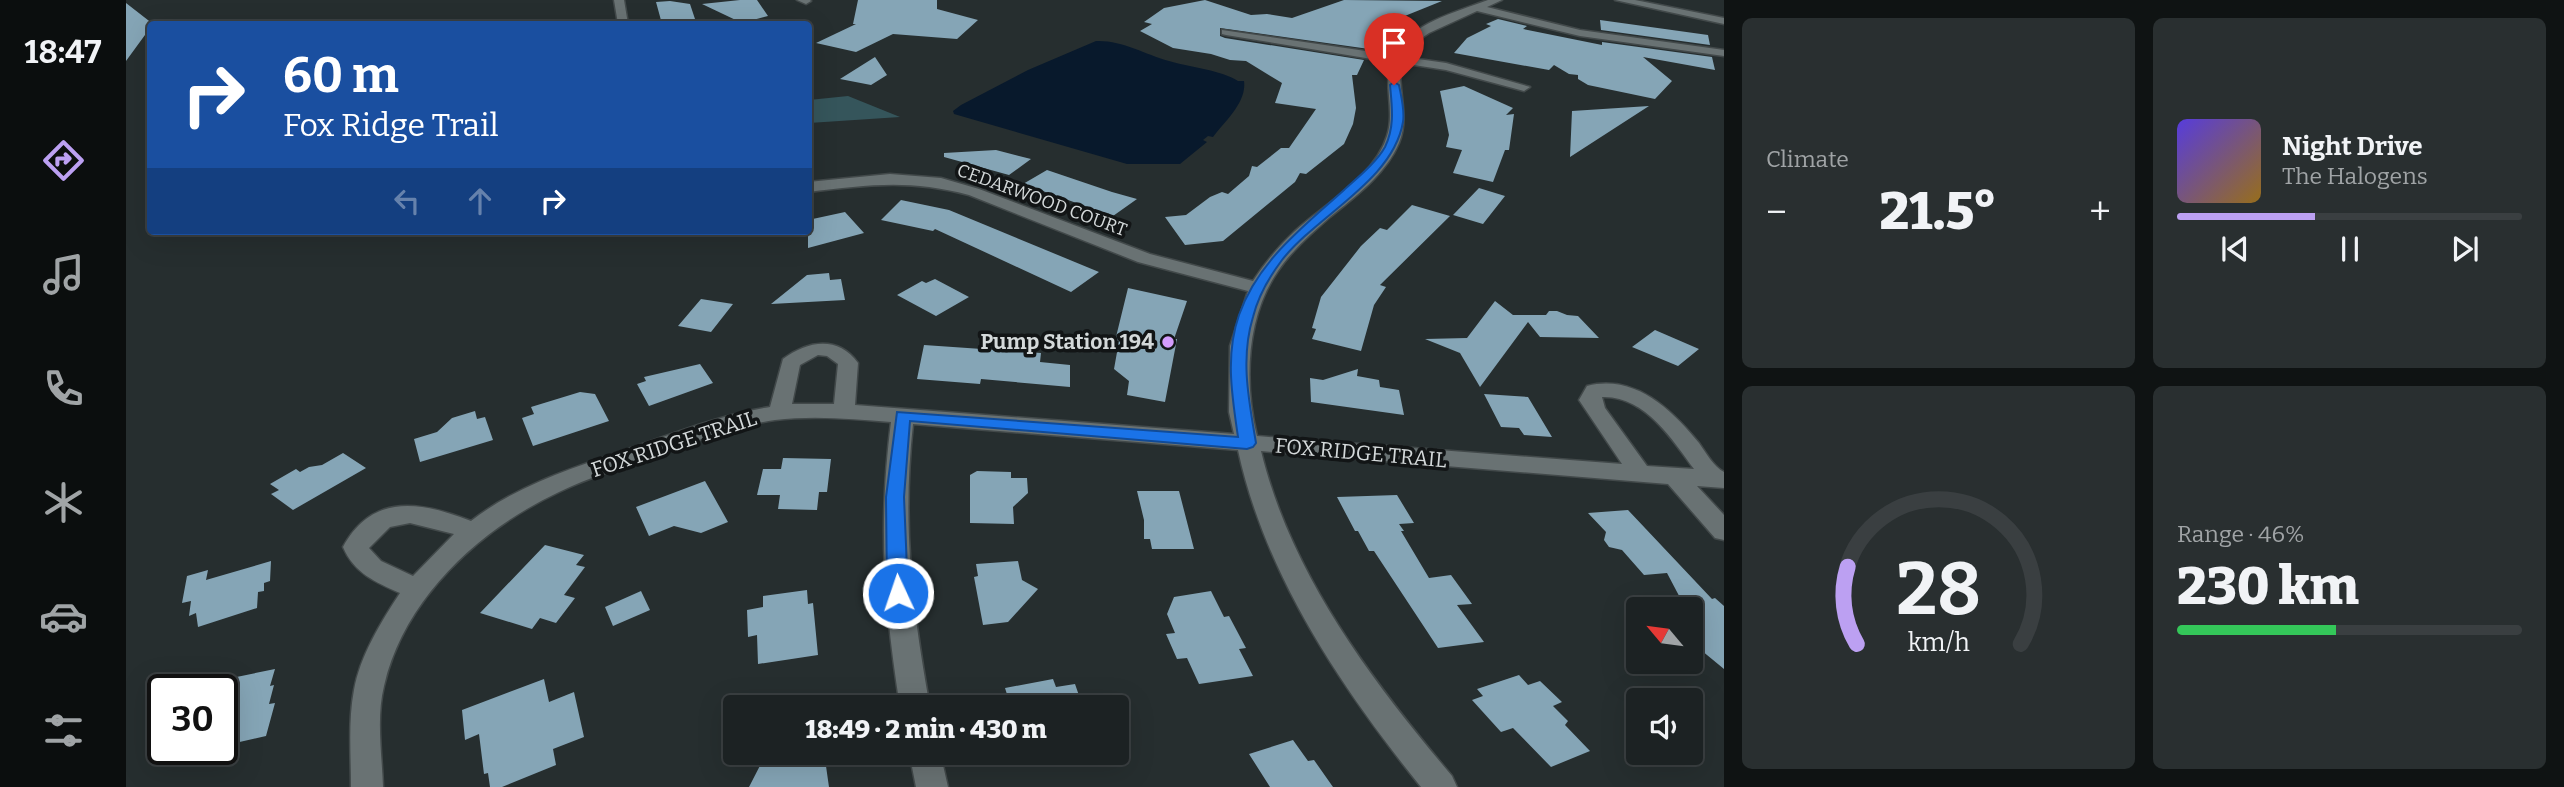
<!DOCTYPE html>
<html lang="en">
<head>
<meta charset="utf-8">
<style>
  body { margin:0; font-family:Bitter,serif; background:#292f30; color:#f1f3f6; height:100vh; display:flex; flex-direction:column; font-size:26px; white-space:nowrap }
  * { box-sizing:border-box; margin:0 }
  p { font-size:23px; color:#a0a4a6 }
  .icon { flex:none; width:38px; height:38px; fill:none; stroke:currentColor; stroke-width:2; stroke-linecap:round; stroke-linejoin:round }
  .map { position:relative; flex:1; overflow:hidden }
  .panel { display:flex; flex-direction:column; gap:18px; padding:18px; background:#0f1313; width:840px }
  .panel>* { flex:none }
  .banner { position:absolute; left:21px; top:21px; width:665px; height:214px; border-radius:7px; box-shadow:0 7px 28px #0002,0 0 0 2px #3a3f41; background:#1a4fa0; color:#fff; overflow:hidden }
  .needle { width:46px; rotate:299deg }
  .fabs { position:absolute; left:1500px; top:597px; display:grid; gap:14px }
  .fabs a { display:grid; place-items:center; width:77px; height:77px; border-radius:7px; background:#1c2223; box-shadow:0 7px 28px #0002,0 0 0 2px #3a3f41; font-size:35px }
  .speed { position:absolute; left:21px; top:674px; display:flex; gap:14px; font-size:35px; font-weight:700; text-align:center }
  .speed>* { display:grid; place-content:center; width:91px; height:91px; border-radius:50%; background:#1c2223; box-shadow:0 7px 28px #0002,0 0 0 2px #3a3f41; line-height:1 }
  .speed .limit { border:4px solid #111; border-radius:10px; background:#fff; color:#111 }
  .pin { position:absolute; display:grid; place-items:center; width:60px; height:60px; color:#fff; margin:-72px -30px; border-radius:50% 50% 50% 0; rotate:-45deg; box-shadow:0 0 7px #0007 }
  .pin .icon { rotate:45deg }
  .me { position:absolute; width:77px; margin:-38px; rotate:357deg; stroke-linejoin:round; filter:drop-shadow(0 0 5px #0008) }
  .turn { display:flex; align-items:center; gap:24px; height:147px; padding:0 21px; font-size:32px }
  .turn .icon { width:91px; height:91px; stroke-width:2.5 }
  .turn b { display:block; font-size:49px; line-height:60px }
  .lanes { display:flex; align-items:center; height:66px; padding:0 21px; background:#0003; justify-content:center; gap:35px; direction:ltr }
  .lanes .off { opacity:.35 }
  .big { font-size:52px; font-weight:800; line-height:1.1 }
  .panel .card { flex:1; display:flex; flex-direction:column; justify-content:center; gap:10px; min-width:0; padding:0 24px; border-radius:10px; background:#292f30 }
  .panel .dial { align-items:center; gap:0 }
  .dial svg { height:182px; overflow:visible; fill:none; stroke:#3a3f41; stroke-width:7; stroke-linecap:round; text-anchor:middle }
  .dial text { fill:#f1f3f6; stroke:none }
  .song { display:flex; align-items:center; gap:21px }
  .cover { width:84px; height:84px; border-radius:10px; background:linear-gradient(135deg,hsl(250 70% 55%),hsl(40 70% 35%)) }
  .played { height:7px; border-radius:4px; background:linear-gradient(90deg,#bca0f2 40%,#3a3f41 40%) }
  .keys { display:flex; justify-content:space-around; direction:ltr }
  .heat { display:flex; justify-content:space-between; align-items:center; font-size:38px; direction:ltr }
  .charge { height:10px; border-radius:5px; background:linear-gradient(90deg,#34c759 46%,#3a3f41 0) }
  .panel .tiles { flex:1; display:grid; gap:18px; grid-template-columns:repeat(2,1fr) }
  .trip { position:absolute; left:597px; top:695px; width:406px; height:70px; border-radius:7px; background:#1c2223; box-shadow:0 7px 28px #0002,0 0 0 2px #3a3f41; font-weight:800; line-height:70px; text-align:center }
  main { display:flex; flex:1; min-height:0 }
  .dock { display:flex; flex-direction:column; width:126px; justify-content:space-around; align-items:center; background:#0b0e0e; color:#a0a4a6 }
  .dock .icon { width:49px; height:49px }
  .dock .active { color:#bca0f2 }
  .dock b { font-size:32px; color:#f1f3f6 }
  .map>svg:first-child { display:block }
  .green { fill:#35555b }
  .water { fill:#08192c }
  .building { fill:#85a5b6 }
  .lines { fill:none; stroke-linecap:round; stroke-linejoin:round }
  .minor-casing { stroke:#42494a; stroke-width:3 }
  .minor { fill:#697273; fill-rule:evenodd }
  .route { fill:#1a73e8; stroke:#114b97; stroke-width:2 }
  .poi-dot { fill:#d49cfc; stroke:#121516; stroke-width:2.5 }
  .labels { text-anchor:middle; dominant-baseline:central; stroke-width:7; stroke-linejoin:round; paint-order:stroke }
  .far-street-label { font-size:18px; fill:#d4d9da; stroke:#121516 }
  .poi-label { font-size:21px; font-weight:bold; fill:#d4d9da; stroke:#121516; text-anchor:end }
  .street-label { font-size:21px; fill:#d4d9da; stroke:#121516 }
</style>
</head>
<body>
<main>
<nav class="dock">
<b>18:47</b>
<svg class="icon active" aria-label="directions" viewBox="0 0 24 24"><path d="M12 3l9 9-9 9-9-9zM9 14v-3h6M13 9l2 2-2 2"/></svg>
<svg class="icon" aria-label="music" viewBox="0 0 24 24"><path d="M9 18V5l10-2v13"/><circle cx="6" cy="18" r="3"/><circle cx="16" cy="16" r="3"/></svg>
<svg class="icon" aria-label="phone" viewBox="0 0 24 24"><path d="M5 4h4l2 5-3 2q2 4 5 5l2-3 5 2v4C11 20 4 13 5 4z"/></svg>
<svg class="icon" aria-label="climate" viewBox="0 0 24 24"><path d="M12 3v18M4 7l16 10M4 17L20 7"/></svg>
<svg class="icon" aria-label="car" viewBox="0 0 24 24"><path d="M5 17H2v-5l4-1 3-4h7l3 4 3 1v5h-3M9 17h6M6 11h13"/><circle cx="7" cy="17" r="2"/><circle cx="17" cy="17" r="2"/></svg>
<svg class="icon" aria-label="filters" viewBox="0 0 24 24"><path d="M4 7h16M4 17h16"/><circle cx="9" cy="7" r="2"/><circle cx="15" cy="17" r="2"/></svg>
</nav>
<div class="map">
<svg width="1598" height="787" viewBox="0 0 1598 787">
  <rect width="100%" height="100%" fill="#262e2f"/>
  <path class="green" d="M722,96L774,117L683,123V100Z"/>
  <path class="water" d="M970,41C996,40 1018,54 1043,61C1067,68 1095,70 1112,81H1118C1121,102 1099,121 1087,137L1082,136L1077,140L1081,142L1054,164H1001L828,114L827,111L835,105L902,70Z"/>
  <path class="building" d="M614,0H631L642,16L616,23L576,4Z
    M732,0H811V9L852,20L831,39L767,34L730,52L690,43L730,24H727Z
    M1079,0L1125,15L1141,14L1166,18L1218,0L1316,1L1254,26L1243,49L1094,28V36L1099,38L1238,60L1231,75H1226L1230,108L1227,124L1218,144L1180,174L1174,173L1169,182L1097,241L1059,245L1039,217L1060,215L1084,197L1096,192L1102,194L1123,176L1126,166L1131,167L1155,148H1163L1190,109L1149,103L1156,83L1120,61L1104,60L1085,54L1047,48L1014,31L1026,24L1018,22L1038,8Z
    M544,1L564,4L570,22L536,24L530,2Z
    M0,3L27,24L0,61Z
    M1372,19L1401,26L1397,29L1476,45V42L1586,57L1589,70L1517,57L1546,81L1529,99L1462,85L1452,79V75L1443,74L1428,65L1423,70L1328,53L1341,38L1365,26L1360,24Z
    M1474,20L1582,35L1584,45L1475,30Z
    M749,57L761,75L745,85L714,79Z
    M1338,86L1387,108L1380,115L1388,114L1383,150H1379L1367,182L1327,173L1336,150L1320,147L1323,135L1314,91Z
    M1523,106L1444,157L1446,111Z
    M870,150L905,159L883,175L818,157V153Z
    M921,170L986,192L1011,199L987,216L897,184Z
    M1353,188L1379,196L1357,224L1327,215Z
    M775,200L823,210L973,272L945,292L809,229L807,231L755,220Z
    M1286,205L1324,216L1254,285L1260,287L1248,305L1235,351L1186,339L1190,329L1186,328L1195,297L1235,246L1254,228L1261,230Z
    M719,212L738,233L682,248V220Z
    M703,273L704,280L715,279L719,300L645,304L681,275Z
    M809,279L843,297L810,316L771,295L796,281L800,283Z
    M1002,288L1061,301L1048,339H1051L1039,402L1001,395L1003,381L988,369L993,341H989Z
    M575,299L607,304L585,332L552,326Z
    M1369,301L1387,315H1420L1423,311H1431L1441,315L1452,316L1473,338L1414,337L1402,322L1354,387L1334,353L1299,339L1341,338Z
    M1529,330L1573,349L1552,366L1506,347Z
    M798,345L915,353L914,362L944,365V387L855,379L854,384L791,379Z
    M574,364L587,383L523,406L511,384L520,381L518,377Z
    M1232,369L1231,376L1253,380L1254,387L1273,390L1278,415L1185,402L1184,378L1197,380Z
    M454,392L469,394L483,421L407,446L396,418L408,414L405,407Z
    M1358,394L1402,397L1426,437L1398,435L1393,428L1375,427Z
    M349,411L351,419L359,417L367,440L294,462L288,439L311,432L326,418Z
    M217,453L240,468L167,510L145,494L153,490L144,484L170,469L174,472L183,467L196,465Z
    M657,458L705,459L701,492H693L691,510L652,509L654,495H631L637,469H655Z
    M851,471L885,472V478H901L902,493L887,507L888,524L844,523V475Z
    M579,481L602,522L575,533L548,526L523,536L510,507Z
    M1011,491H1053L1068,549H1026L1024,539H1018V520Z
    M1271,495L1288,523L1273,524L1278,531H1275L1303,578L1325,575L1346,604L1331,605L1358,642L1312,648L1248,551H1243L1232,531H1229L1211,497Z
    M1502,510L1586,599L1589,598L1598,606V669L1564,641V609H1560L1541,573L1518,575L1496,550L1483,547L1478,540L1480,532L1462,513Z
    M419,545L458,555L450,565L459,567L438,595L449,598L430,623L414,618L406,629L354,613Z
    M145,561L144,581L138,583V591L132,592L131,608L72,627L70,613L63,616L65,601L56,603L61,576L82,570L80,580Z
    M892,561L896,580L912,589L882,622L857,625L848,577L852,576L850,564Z
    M681,590L682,604L687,603L692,655L632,664L631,635L622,637L621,610L637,607V596Z
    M515,591L524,610L487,626L479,607Z
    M1085,591L1098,617L1103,616L1120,648L1113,649L1127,676L1073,684L1061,658L1051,659L1040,634L1049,633L1041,614L1048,597Z
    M149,669L144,686L148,685L143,704L149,703L140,736L96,746V680Z
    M1393,675L1402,685L1414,681L1436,702L1427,706L1442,721L1439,725L1464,751L1425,767L1387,728L1375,732L1346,700L1357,696L1351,689Z
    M418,679L423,702L448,692L458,737L427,749L430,765L376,787H364L362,773L358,774L353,734L339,740L336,710Z
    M927,679L930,687L949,684L957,707H885L879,688Z
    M1167,740L1182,761L1188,760L1207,787H1144L1123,754Z
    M641,752H698L703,787H623Z"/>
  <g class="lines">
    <defs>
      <path id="minor" d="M488,0H498L502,24H492Z
        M671,0H684L685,1L680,4Z
        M1362,0H1376L1361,7L1454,30L1598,50V56L1454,36L1351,11L1303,33L1290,42L1278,57L1320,63L1404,87L1398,91L1320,70L1275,63C1271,90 1284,116 1273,143C1260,174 1229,197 1204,217C1186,233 1166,250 1152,271C1120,317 1118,383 1131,436L1496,464L1453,400L1461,386C1509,374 1545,409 1573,443C1580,453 1588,467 1598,472V488L1571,486L1598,515V540L1589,538L1542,484L1135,451C1165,575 1246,681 1326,776L1331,787H1295C1216,689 1139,575 1112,450L787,424C776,525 786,607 804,707H774C758,604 752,526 765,422C727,419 688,415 649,420C607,426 567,442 527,457C496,468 463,477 433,492C354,529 278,598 258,686C250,718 256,755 257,787H225C225,755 222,721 228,690C234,656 255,622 274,593C249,582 228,573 217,547C247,492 296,502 345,521C394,483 453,466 511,446C555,431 598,414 644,407L657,359C681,341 712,335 732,363L729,405L1108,434L1103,412L1104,346L1122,291L1012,262L843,195C782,179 743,185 682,192V182L764,174L815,178L853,189L1024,254L1127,281C1139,263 1152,247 1168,232C1198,204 1248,178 1261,136C1269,112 1258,86 1264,62L1100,35L1096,34V30L1267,55C1285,23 1330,12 1362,0ZM692,355L701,356L712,364L708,404H666L674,365ZM1476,397C1518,395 1546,439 1568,469L1521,466L1479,408ZM284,523L328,534L287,576L255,561L243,548L264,527Z
        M1489,0H1509L1598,18V24Z
        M783,752H814L822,787H790Z"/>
    </defs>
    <use href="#minor" class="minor-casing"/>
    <use href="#minor" class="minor"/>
  </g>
  <path class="route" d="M1268,82L1273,85C1275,96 1279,110 1277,122C1267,181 1191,215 1156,260C1144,276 1132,297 1127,317C1114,359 1123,401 1130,443L1127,447L1121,449L784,421L778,497L782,593L779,599L772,601L764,599L761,593L760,497L771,412L1112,437C1106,396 1099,355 1113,315C1132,261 1177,227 1218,190C1231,178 1250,163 1259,147C1269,126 1266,107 1264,85Z"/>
  <circle class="poi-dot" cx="1042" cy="342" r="7"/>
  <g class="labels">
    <g class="far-street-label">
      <text transform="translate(916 200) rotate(20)">CEDARWOOD COURT</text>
    </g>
    <g class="poi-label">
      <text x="1028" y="342">Pump Station 194</text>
    </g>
    <g class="street-label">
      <text transform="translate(548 444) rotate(-18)">FOX RIDGE TRAIL</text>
      <text transform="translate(1235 453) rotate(5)">FOX RIDGE TRAIL</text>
    </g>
  </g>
</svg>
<div class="fabs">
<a><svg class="needle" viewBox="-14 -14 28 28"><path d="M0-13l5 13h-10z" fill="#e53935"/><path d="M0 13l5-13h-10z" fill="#a0a4a6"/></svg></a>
<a><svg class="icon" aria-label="sound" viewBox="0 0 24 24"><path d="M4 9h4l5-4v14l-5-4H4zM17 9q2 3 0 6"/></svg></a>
</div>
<div class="speed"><div class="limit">30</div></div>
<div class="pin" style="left:1268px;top:85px;background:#d93025"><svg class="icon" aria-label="arrive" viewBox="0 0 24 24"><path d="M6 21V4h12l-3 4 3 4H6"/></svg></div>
<svg class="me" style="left:772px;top:593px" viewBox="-20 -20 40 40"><circle r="17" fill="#1a73e8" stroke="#fff" stroke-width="3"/><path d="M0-11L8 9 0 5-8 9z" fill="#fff"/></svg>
<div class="trip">18:49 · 2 min · 430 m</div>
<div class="banner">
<div class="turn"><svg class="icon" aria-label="right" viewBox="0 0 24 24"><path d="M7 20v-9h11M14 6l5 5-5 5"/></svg><div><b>60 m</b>Fox Ridge Trail</div></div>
<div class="lanes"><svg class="icon off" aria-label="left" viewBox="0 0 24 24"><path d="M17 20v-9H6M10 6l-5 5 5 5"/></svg><svg class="icon off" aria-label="ahead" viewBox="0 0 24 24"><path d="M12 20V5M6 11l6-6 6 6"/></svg><svg class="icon" aria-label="right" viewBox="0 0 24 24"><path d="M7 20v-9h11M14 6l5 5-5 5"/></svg></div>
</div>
</div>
<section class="panel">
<div class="tiles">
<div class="card"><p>Climate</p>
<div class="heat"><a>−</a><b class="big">21.5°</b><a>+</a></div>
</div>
<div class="card">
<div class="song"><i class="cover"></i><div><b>Night Drive</b><p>The Halogens</p></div></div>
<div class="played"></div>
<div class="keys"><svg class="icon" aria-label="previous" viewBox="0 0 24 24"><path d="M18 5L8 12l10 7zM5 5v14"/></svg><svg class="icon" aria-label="pause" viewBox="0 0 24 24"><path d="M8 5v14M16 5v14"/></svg><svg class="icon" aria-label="next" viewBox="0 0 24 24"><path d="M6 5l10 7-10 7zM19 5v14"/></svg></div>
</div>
<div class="card dial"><svg viewBox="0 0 100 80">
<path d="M14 69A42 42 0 1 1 86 69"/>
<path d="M14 69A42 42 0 0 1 10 35" stroke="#bca0f2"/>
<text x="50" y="56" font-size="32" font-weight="700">28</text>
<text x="50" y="72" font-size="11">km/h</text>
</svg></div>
<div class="card"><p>Range · 46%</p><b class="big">230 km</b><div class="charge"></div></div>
</div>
</section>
</main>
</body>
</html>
